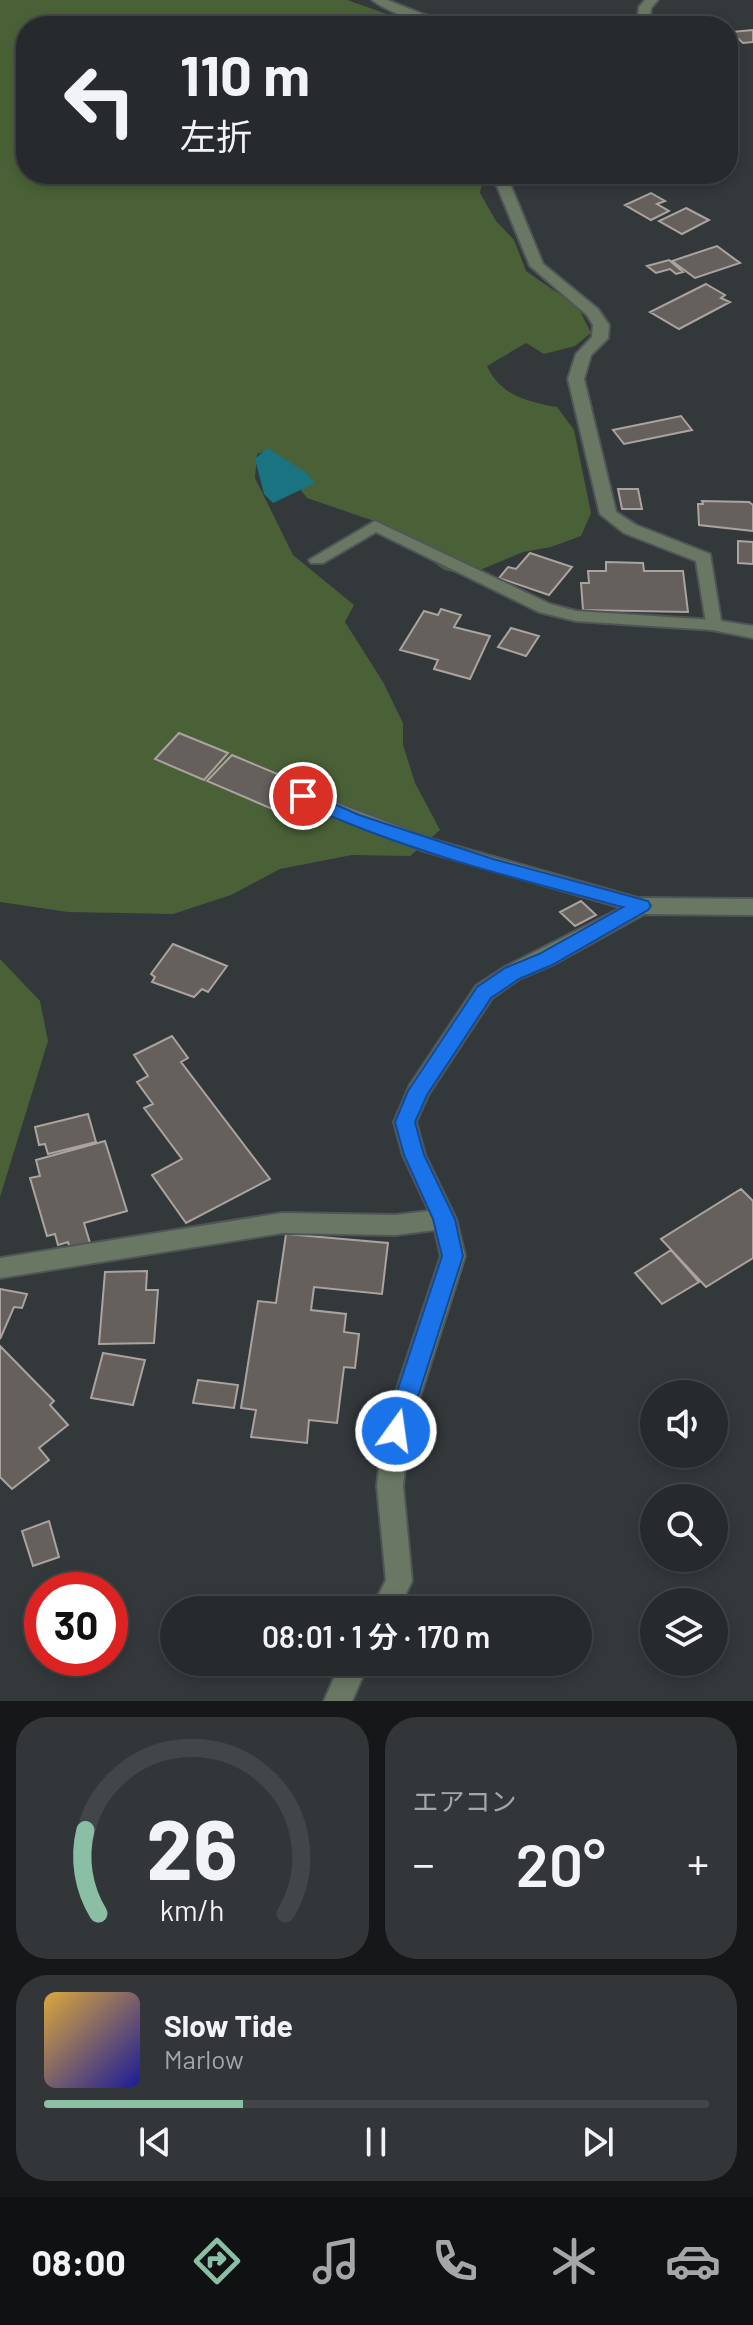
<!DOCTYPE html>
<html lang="ja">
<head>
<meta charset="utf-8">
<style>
  body { margin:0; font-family:Barlow,"Noto Sans JP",sans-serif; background:#323638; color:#f1f3f6; height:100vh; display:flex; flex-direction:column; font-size:30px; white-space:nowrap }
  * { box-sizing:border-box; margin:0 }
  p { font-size:26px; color:#a4a7a9 }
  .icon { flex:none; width:44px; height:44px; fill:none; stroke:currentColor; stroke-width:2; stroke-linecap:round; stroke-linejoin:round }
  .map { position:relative; height:1701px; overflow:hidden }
  .details { display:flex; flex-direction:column; gap:16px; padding:16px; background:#151718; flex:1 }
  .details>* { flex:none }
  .top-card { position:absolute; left:16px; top:16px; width:722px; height:168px; border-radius:32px; box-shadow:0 4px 12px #0003,0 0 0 2px #424648; background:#262a2c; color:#f1f3f6; overflow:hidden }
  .buttons { position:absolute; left:640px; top:1380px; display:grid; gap:16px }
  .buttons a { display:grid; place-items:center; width:88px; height:88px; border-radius:50%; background:#262a2c; box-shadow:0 4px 12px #0003,0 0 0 2px #424648; font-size:40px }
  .speed { position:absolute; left:24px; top:1572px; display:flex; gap:16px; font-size:40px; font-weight:700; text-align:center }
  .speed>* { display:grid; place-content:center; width:104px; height:104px; border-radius:50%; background:#262a2c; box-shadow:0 4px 12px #0003,0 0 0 2px #424648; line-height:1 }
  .speed .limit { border:12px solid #d22; background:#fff; color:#111 }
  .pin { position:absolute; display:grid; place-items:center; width:68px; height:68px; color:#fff; margin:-34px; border:4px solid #fff; border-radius:50%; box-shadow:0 2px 8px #0007 }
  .me { position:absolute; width:88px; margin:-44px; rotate:14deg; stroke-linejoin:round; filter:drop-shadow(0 0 6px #0008) }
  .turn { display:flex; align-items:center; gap:28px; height:168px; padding:0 32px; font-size:36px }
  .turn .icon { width:104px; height:104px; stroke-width:2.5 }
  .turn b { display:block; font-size:56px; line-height:68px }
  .big { font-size:60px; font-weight:600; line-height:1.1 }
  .details .tile { flex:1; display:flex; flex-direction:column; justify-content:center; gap:12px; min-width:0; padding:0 28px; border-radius:32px; background:#323638 }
  .details .dial { align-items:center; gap:0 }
  .dial svg { height:208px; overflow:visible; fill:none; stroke:#424648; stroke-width:7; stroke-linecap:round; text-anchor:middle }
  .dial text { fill:#f1f3f6; stroke:none }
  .song { display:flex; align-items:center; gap:24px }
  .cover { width:96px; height:96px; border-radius:12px; background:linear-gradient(135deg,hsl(40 70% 55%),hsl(240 70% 35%)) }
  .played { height:8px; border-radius:4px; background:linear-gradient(90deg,#8abfa5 30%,#424648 30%) }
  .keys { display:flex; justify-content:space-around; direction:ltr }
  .heat { display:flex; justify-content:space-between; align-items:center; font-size:44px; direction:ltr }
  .details .tiles { flex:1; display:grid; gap:16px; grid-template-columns:1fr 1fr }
  .tile:last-child { grid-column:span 2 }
  .trip { position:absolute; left:160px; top:1596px; width:432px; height:80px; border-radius:40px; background:#262a2c; box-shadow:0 4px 12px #0003,0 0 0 2px #424648; font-weight:600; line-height:80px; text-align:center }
  .menu { display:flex; height:128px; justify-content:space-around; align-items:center; background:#0f1112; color:#a4a7a9 }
  .menu .icon { width:56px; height:56px }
  .menu .active { color:#8abfa5 }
  .menu b { font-size:36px; color:#f1f3f6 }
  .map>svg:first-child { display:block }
  .green { fill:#4a6137 }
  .water { fill:#1a7380 }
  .building { fill:#66605d; stroke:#aaa3a0; stroke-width:2 }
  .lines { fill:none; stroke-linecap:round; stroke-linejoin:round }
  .lane-casing { stroke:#505558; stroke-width:4 }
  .street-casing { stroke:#505558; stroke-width:4 }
  .lane { fill:#6a7863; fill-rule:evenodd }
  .street { fill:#6a7863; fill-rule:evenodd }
  .route { fill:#1a73e8; stroke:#114b97; stroke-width:2 }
</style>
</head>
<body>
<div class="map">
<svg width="753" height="1701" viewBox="0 0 753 1701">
  <rect width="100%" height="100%" fill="#33383b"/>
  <path class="green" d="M0,0H347L421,26H26V174H484L480,193L496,221L514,240L526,271L578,307L591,333L575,346L544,354L526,343L487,366C500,395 528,402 557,407L574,430L591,513L581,536L551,547L523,552L468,575L444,570L422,554L411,539L380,523L307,498L269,450L257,454L255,478L293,555L354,605L345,622L383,682L403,723V745L415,783L440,830L410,856L352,855L280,869L231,895L173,914L68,912L0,902Z
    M0,959L40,1001L48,1041L0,1197Z"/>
  <path class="water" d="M267,448L305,472L315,483L273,503L264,494L255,459Z"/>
  <path class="building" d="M753,30V42L743,43L731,32Z
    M651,193L665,201L657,204L669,211L651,220L625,205Z
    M686,208L709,220L682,234L659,221Z
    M717,246L740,263L695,278L672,261Z
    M669,260L683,272L676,274L670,269L656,273L647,266Z
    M706,284L725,295L721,298L730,302L679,329L650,312Z
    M681,416L692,430L624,444L613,430Z
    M618,489H638L642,509H622Z
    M702,501L749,502L753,505V531L699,525L698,504H703Z
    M738,541L753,542V564L738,563Z
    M530,553L572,567L549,595L499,578L508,567L516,569Z
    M606,562L643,563L644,571H683L688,612L583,610L581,583H589L588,571H606Z
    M441,609L461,615L454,627L490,636L470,679L434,669L438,660L400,650L424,611L438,615Z
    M511,628L539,636L526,656L498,647Z
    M179,733L228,753L204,780L155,759Z
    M232,755L306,786L282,813L207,781Z
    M581,901L596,915L575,926L560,912Z
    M173,944L227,966L208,992L202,989L194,997L152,982L155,977L151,974Z
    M172,1036L188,1058L181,1062L270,1179L186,1223L152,1175L182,1159L144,1108L153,1104L137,1082L148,1076L134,1055Z
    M88,1114L96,1142L48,1154L45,1144L39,1145L35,1127Z
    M105,1141L127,1211L84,1223L90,1243L70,1248L68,1242L58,1245L55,1234L47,1236L30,1178L40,1176L36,1160Z
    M741,1189L753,1201V1258L706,1287L661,1239Z
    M286,1234L388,1243L382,1294L314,1287L311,1310L346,1314L344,1332L359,1334L355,1368L344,1367L337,1423L309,1420L307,1443L251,1437L256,1410L241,1408L258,1301L276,1303Z
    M671,1250L699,1282L662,1304L635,1273Z
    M147,1271L146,1290H158L154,1343L99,1344L105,1272Z
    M0,1289L27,1294L22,1308L14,1307L0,1339Z
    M0,1346L54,1401L50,1405L68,1425L39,1448L49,1460L12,1489L0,1477Z
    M103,1353L145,1360L133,1405L91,1398Z
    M198,1380L238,1385L234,1408L193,1403Z
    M49,1521L59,1557L33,1566L22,1531Z"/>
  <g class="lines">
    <defs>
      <path id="lane" d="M372,0H387L425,15L468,26C436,26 398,19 372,0Z
        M375,521L550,604L576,611L713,620L721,625L713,630L576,621L539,612L376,532L323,563H311L309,560Z
        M303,790L434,840L641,899L648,901L650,906L648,911L641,913L421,850L297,800L294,796Z"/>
      <path id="street" d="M645,0H658L651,8L649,26H637L639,7Z
        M492,174H506L543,264L598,309L609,325L608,338L591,355L584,379L616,512L636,525L710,554L721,621L753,626V638L707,629L696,561L624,533L600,514L568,379L576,354L592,337L593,325L587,315L530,266Z
        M641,898L753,899V915L644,914L552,965L519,979L492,998L428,1095L416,1122L425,1155L456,1219L465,1256L409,1431L403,1486L412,1581L398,1610H371L386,1580L377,1486L383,1431L441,1256L435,1230L395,1235L282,1233L0,1278V1258L282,1213L395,1215L429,1211L403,1155L394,1122L410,1085L476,986L505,967Z
        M341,1662H369L352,1701H324Z"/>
    </defs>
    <use href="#lane" class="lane-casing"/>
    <use href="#street" class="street-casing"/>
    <use href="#lane" class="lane"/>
    <use href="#street" class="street"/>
  </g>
  <path class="route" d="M303,790L359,815L493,859L648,901L651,906L648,910L552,965L519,979L491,998L427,1095L415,1122L424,1155L455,1219L463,1256L407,1431L404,1438L396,1441L388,1438L384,1431L442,1256L433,1219L404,1155L395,1122L408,1091L477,987L505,968L539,954L623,907C513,878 401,850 297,801L295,796Z"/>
</svg>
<div class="buttons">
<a><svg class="icon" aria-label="sound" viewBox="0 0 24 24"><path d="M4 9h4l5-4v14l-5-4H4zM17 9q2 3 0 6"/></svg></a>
<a><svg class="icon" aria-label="search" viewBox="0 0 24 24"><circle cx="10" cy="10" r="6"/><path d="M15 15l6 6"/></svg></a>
<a><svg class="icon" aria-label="layers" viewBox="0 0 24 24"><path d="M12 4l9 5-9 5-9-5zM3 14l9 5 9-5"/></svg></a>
</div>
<div class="speed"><div class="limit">30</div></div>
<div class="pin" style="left:303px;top:796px;background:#d93025"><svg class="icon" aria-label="arrive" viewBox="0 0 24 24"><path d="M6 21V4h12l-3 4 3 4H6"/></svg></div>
<svg class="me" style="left:396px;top:1431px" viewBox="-20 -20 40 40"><circle r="17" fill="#1a73e8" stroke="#fff" stroke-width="3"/><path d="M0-11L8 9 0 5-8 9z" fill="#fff"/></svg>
<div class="trip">08:01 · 1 分 · 170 m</div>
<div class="top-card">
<div class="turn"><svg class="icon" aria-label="left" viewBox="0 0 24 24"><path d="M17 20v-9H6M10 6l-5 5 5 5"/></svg><div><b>110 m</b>左折</div></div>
</div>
</div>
<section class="details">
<div class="tiles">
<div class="tile dial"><svg viewBox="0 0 100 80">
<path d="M14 69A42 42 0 1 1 86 69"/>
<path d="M14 69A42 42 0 0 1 9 37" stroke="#8abfa5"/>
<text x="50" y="56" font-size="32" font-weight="700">26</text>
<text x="50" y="72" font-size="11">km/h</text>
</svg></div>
<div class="tile"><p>エアコン</p>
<div class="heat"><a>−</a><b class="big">20°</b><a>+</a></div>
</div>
<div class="tile">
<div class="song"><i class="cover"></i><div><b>Slow Tide</b><p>Marlow</p></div></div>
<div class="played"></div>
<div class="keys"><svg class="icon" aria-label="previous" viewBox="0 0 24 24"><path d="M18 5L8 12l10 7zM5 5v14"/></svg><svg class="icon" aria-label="pause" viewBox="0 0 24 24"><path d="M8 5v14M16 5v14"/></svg><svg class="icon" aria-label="next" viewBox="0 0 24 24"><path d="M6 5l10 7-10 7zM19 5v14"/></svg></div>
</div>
</div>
</section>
<nav class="menu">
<b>08:00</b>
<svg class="icon active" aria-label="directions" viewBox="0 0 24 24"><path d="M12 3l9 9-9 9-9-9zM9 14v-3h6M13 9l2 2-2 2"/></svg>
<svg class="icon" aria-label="music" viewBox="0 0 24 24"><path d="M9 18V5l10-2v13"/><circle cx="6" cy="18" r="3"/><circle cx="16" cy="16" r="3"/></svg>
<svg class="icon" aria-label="phone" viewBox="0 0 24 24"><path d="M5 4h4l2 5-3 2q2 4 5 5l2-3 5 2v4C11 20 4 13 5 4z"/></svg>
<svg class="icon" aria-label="climate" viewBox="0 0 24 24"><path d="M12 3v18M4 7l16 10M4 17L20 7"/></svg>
<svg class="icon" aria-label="car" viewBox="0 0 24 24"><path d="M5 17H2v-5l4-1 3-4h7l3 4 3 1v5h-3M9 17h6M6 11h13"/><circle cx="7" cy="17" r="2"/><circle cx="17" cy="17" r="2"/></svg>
</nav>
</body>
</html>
